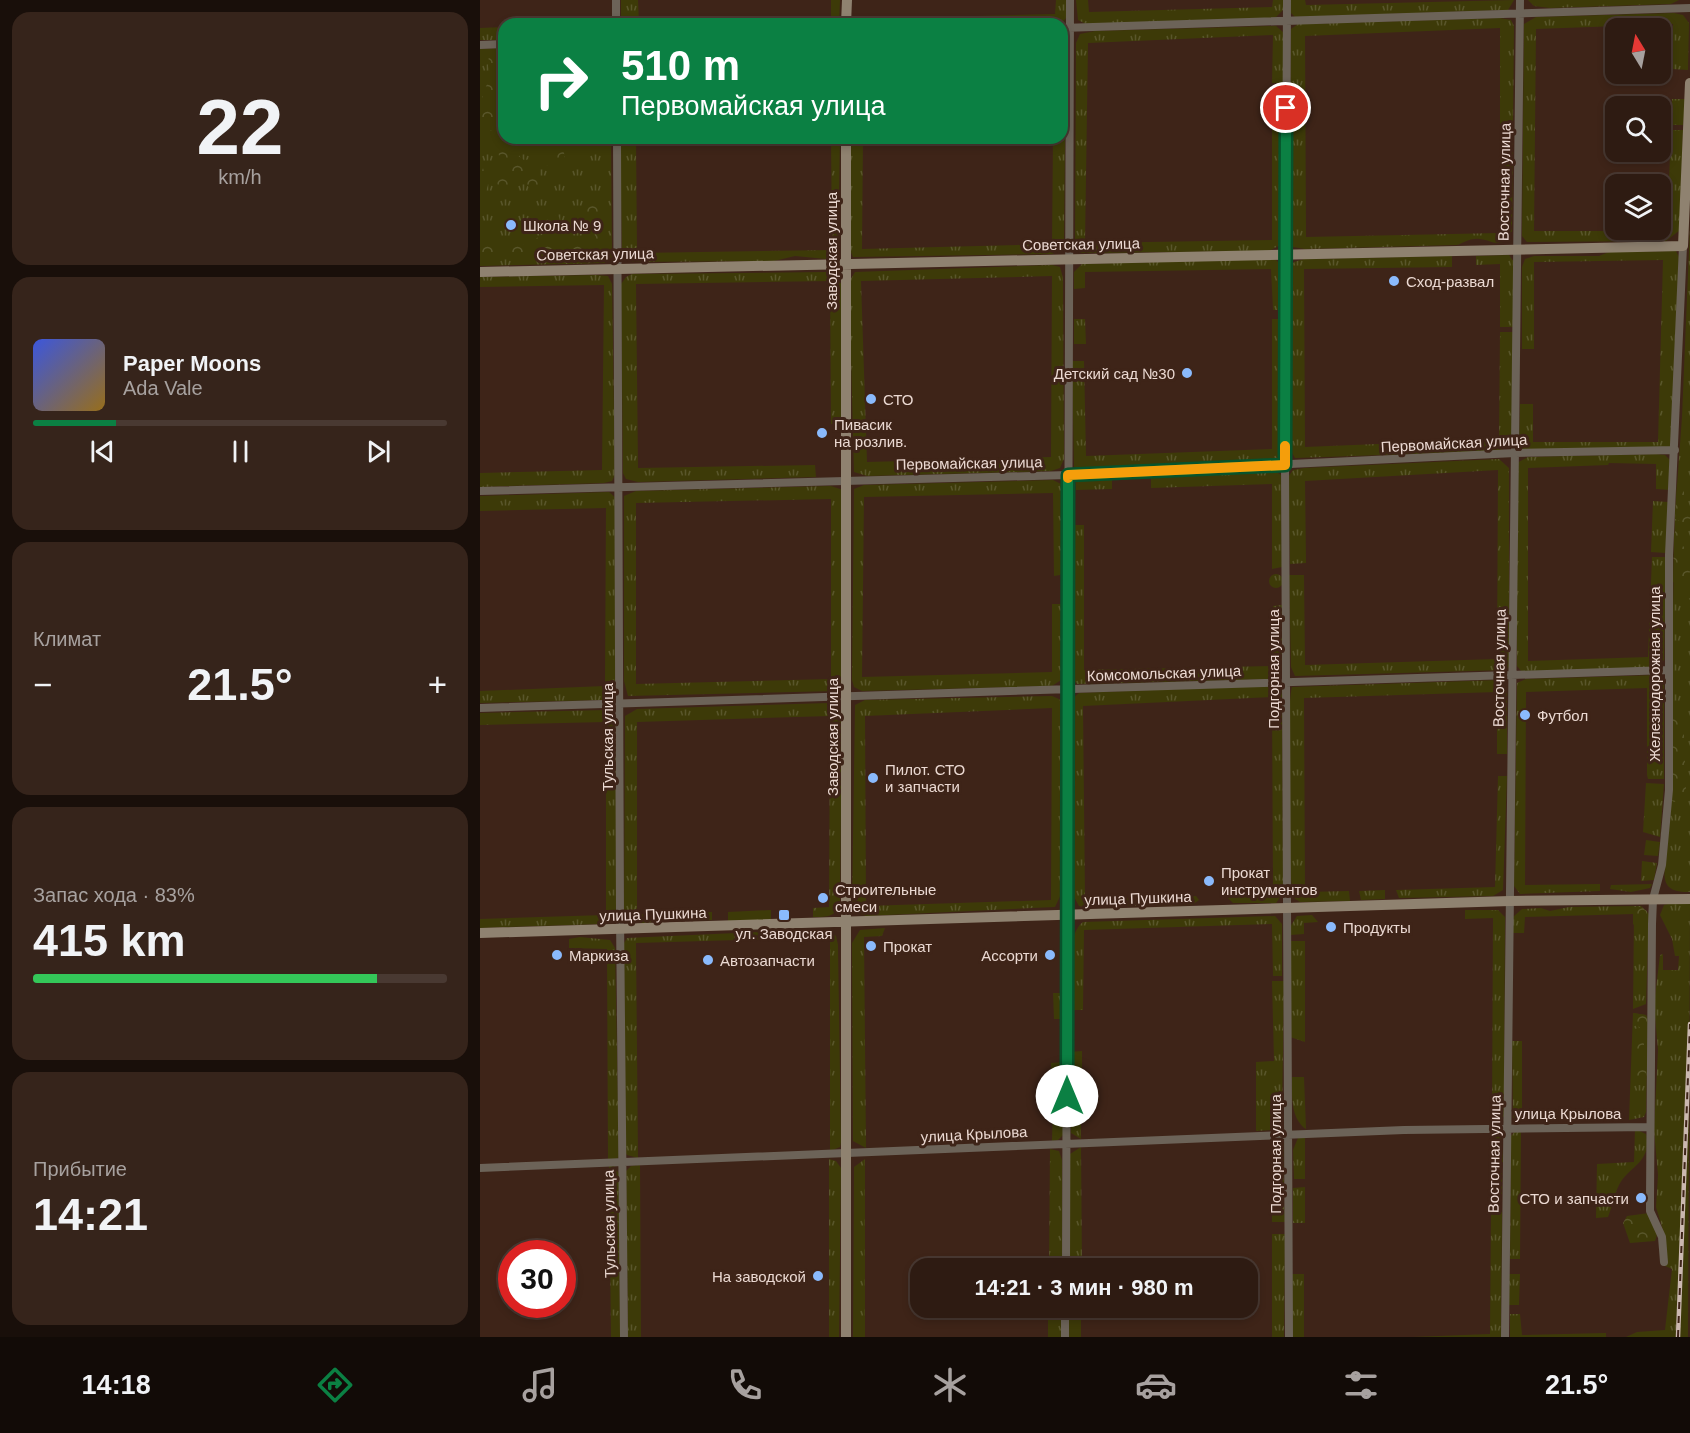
<!DOCTYPE html>
<html lang="ru">
<head>
<meta charset="utf-8">
<style>
  body { margin:0; font-family:Arial,sans-serif; background:#36241b; color:#f1f3f6; height:100vh; display:flex; flex-direction:column; font-size:22px; white-space:nowrap }
  * { box-sizing:border-box; margin:0 }
  p { font-size:20px; color:#a7a19f }
  .icon { flex:none; width:33px; height:33px; fill:none; stroke:currentColor; stroke-width:2; stroke-linecap:round; stroke-linejoin:round }
  .map { position:relative; flex:1; overflow:hidden }
  .drawer { display:flex; flex-direction:column; gap:12px; padding:12px; background:#190f0a; width:480px }
  .drawer>* { flex:none }
  .hud { position:absolute; left:18px; top:18px; width:570px; height:126px; border-radius:18px; box-shadow:0 3px 9px #0003,0 0 0 2px #493932; background:#0b8043; color:#fff; overflow:hidden }
  .needle { width:39px; rotate:350deg }
  .controls { position:absolute; left:1125px; top:18px; display:grid; gap:12px }
  .controls a { display:grid; place-items:center; width:66px; height:66px; border-radius:12px; background:#2e1b12; box-shadow:0 3px 9px #0003,0 0 0 2px #493932; font-size:30px }
  .speed { position:absolute; left:18px; top:1240px; display:flex; gap:12px; font-size:30px; font-weight:700; text-align:center }
  .speed>* { display:grid; place-content:center; width:78px; height:78px; border-radius:50%; background:#2e1b12; box-shadow:0 3px 9px #0003,0 0 0 2px #493932; line-height:1 }
  .speed .limit { border:9px solid #d22; background:#fff; color:#111 }
  .pin { position:absolute; display:grid; place-items:center; width:51px; height:51px; color:#fff; margin:-26px; border:3px solid #fff; border-radius:50%; box-shadow:0 2px 6px #0007 }
  .me { position:absolute; width:66px; margin:-33px; rotate:0deg; stroke-linejoin:round; filter:drop-shadow(0 0 4px #0008) }
  .turn { display:flex; align-items:center; gap:21px; height:126px; padding:0 24px; font-size:27px }
  .turn .icon { width:78px; height:78px; stroke-width:2.5 }
  .turn b { display:block; font-size:42px; line-height:51px }
  .big { font-size:45px; font-weight:700; line-height:1.1 }
  .drawer .widget { flex:1; display:flex; flex-direction:column; justify-content:center; gap:9px; min-width:0; padding:0 21px; border-radius:18px; background:#36241b }
  .drawer .dial { align-items:center; gap:0 }
  .dial b { font-size:78px; line-height:1 }
  .song { display:flex; align-items:center; gap:18px }
  .cover { width:72px; height:72px; border-radius:9px; background:linear-gradient(135deg,hsl(230 70% 55%),hsl(40 70% 35%)) }
  .played { height:6px; border-radius:3px; background:linear-gradient(90deg,#0b8043 20%,#493932 20%) }
  .keys { display:flex; justify-content:space-around; direction:ltr }
  .heat { display:flex; justify-content:space-between; align-items:center; font-size:33px; direction:ltr }
  .charge { height:9px; border-radius:4px; background:linear-gradient(90deg,#34c759 83%,#493932 0) }
  .trip { position:absolute; left:430px; top:1258px; width:348px; height:60px; border-radius:18px; background:#2e1b12; box-shadow:0 3px 9px #0003,0 0 0 2px #493932; font-weight:700; line-height:60px; text-align:center }
  .tab-bar { display:flex; height:96px; justify-content:space-around; align-items:center; background:#120b07; color:#a7a19f }
  .tab-bar .icon { width:42px; height:42px }
  .tab-bar .current { color:#0b8043 }
  .tab-bar b { font-size:27px; color:#f1f3f6 }
  main { display:flex; flex:1; min-height:0 }
  .map>svg:first-child { display:block }
  .grass { fill:url(#grass-tufts); fill-rule:evenodd }
  .forest { fill:url(#forest-crowns) }
  .lines { fill:none; stroke-linecap:round; stroke-linejoin:round }
  .street { stroke:#6c6358; stroke-width:8 }
  .secondary { stroke:#8f8270; stroke-width:10 }
  .rail-casing { stroke:#cbb8b0; stroke-width:4.5 }
  .rail { stroke:#3e2418; stroke-width:2; stroke-dasharray:7; stroke-linecap:butt }
  .route-casing { stroke:#07532c; stroke-width:15 }
  .route { stroke:#0b8043; stroke-width:10 }
  .slow { stroke:#f59e0b; stroke-width:10 }
  .poi-dot { fill:#8abafc; stroke:#3e2418; stroke-width:2 }
  .labels { text-anchor:middle; dominant-baseline:central; stroke-width:6; stroke-linejoin:round; paint-order:stroke }
  .street-label { font-size:15px; fill:#ebd9d2; stroke:#3e2418 }
  .poi-label { font-size:15px; fill:#ebd9d2; stroke:#3e2418; text-anchor:start }
</style>
</head>
<body>
<main>
<section class="drawer">
<div class="widget dial"><b>22</b><p>km/h</p></div>
<div class="widget">
<div class="song"><i class="cover"></i><div><b>Paper Moons</b><p>Ada Vale</p></div></div>
<div class="played"></div>
<div class="keys"><svg class="icon" aria-label="previous" viewBox="0 0 24 24"><path d="M18 5L8 12l10 7zM5 5v14"/></svg><svg class="icon" aria-label="pause" viewBox="0 0 24 24"><path d="M8 5v14M16 5v14"/></svg><svg class="icon" aria-label="next" viewBox="0 0 24 24"><path d="M6 5l10 7-10 7zM19 5v14"/></svg></div>
</div>
<div class="widget"><p>Климат</p>
<div class="heat"><a>−</a><b class="big">21.5°</b><a>+</a></div>
</div>
<div class="widget"><p>Запас хода · 83%</p><b class="big">415 km</b><div class="charge"></div></div>
<div class="widget"><p>Прибытие</p><b class="big">14:21</b></div>
</section>
<div class="map">
<svg width="1210" height="1337" viewBox="0 0 1210 1337">
  <defs>
    <pattern id="grass-tufts" width="24" height="20" patternUnits="userSpaceOnUse" patternTransform="scale(1.5)"><rect width="24" height="20" fill="#3d3a08"/><path d="M3 7l-1-3M5 7V3M7 7l1-3M15 17l-1-3M17 17v-4M19 17l1-3" fill="none" stroke="#59562b"/></pattern>
    <pattern id="forest-crowns" width="20" height="18" patternUnits="userSpaceOnUse" patternTransform="scale(1.5)"><rect width="20" height="18" fill="#3d3a08"/><path d="M2 6a3 3 0 1 1 6 0M12 15a3 3 0 1 1 6 0" fill="none" stroke="#59562b"/></pattern>
  </defs>
  <rect width="100%" height="100%" fill="#3e2418"/>
  <path class="grass" d="M141,0H158L159,24H238H141Z
    M351,0H360L359,24H252V22L351,20Z
    M576,0H588L587,17L581,24H370L369,19L575,14Z
    M596,0H608L609,12L792,7L793,0H803V10L796,17L783,20L608,25L598,20Z
    M810,0H825L826,5L1034,0L1028,10L815,17L811,13Z
    M1048,0H1199L1191,4L1070,8L1054,6Z
    M1194,13L1203,15L1209,23L1208,70L1192,69L1193,24L1056,29L1054,231H1187L1191,130H1203L1200,230L1186,241L1047,242L1042,236L1044,24L1056,17Z
    M1020,18L1031,20L1034,26L1032,231L1024,242C1014,245 1010,240 1000,239C990,238 986,242 977,245L825,249L813,247L809,240L811,29L818,24H825ZM1020,28V233L826,237L825,36Z
    M796,26L803,32V83H792L793,35L608,43L605,243L792,240V111L794,99H803L800,245L789,251L601,253L595,244L596,43L600,34L615,31Z
    M24,27V40H0V28Z
    M582,33L586,42L584,243L581,250L572,254L373,257L370,250V138H383L382,249L572,244L573,138H582Z
    M24,48V138H131L132,257L124,263L0,266V49Z
    M1192,99H1206L1203,125H1191Z
    M140,138H156L157,253L352,250L351,138H360L358,253L346,259L315,256L294,261L149,262L142,254Z
    M1210,226V892C1174,893 1186,869 1188,842L1195,513L1202,417Z
    M1129,252L1196,251L1199,257L1193,447L1046,451L1039,446L1040,404H1053V442H1178L1183,260L1054,262V349H1042V267L1045,259L1054,256H1119Z
    M1029,255L1034,262L1036,327H1020V264L996,265V256Z
    M972,256V267L824,269L825,447L1019,439L1020,332H1036L1032,435L1029,445L1019,451L815,458L809,447L811,267L814,262L824,259Z
    M795,259L801,265L802,310H793L791,269L605,272V288L594,289V272L602,264Z
    M572,265L580,267L583,278L584,459L580,468L571,471L387,476L374,472L369,282L375,272ZM572,276L571,457L387,462L381,281Z
    M347,272L356,275L361,284L363,424H351L350,281L156,284L158,468L335,465L336,477L158,482L146,479L143,473L141,284L146,277L152,274Z
    M116,275L128,276L132,284L135,475L132,481L124,483L0,487V473L122,470L124,285L0,287V277Z
    M605,319L606,344H594V319Z
    M792,319H802V451L796,460L606,470L594,467L592,361H604L606,456L792,449Z
    M1176,454L1185,455L1191,461V490L1176,489V464L1129,463L1128,465L1048,468V661L1168,657L1172,557H1186L1184,660L1176,668L1042,672L1037,666V463L1048,457Z
    M1019,459L1029,468V667L1026,670L815,676L811,667L809,575H824L825,665L1017,659L1018,470L825,481L826,563L810,564L808,477L813,470L824,468Z
    M792,469L801,475L802,567L792,569V484L671,488V477Z
    M632,478V489L596,490V479Z
    M573,480L583,485V569L580,575L574,576L573,493L384,497L382,677L572,672V604H583L581,680L572,686L382,691L374,687L372,680L374,489L384,485Z
    M351,486L363,490L361,685L357,691L148,696L144,681V496L156,491ZM351,499V679L156,684V503Z
    M129,492L137,499L136,697L125,700L0,703V691L125,686L126,508L0,511V496Z
    M1173,501L1188,502L1186,553L1171,552Z
    M593,525H604V670L793,666V636H802L801,674L793,679L597,684L592,678Z
    M789 581a7 7 0 1 1 14 0a7 7 0 1 1-14 0Z
    M802,605V623H793V606Z
    M1179,675L1184,684V779H1168L1167,775V688L1046,692L1045,885L1120,884V891L1040,894L1034,886L1037,683L1046,679Z
    M1018,680L1027,688V754H1017V692L824,698L825,892L869,891L870,901L820,902L814,898C807,880 806,706 812,687Z
    M795,685L802,691V695L803,893L796,903H753L747,897L793,893L792,697L603,706L605,900H610V908L599,906L593,895L591,700L599,693Z
    M572,696L579,699L583,705V890L575,907L386,916L376,912L372,907L375,705L385,700ZM572,708L571,900L386,906L385,716Z
    M350,703L362,712L360,901C357,917 348,917 333,917V908L349,907L350,716L157,722V914H173V922C162,923 150,926 144,915L145,716L157,709Z
    M126,710L134,713L137,718L136,909L132,919L123,924L0,928V919L126,915V722L0,725V713Z
    M1018,776H1027L1023,890L1013,896L919,898L916,890L1015,887Z
    M1166,783L1184,784L1180,837L1163,832Z
    M1166,840L1180,842L1178,856L1164,855Z
    M1162,861L1177,863L1174,880L1161,881Z
    M1172,884L1170,888L1151,892L1130,889L1131,885Z
    M905,890V899L881,900L879,891Z
    M716,896L719,900L712,905L638,906L635,903L637,898Z
    M1192,903H1210L1208,1337H1146L1157,1332L1185,1330L1192,1269L1185,1266L1186,1240L1176,1207L1178,1175L1174,1130L1178,1050L1174,1005L1180,955L1183,954V970H1198L1199,956H1195L1192,939L1180,915L1184,905Z
    M1161,906L1169,914L1166,1004L1153,1009L1154,914L1045,917L1044,933H1033V917L1042,909L1061,908L1070,911L1089,907Z
    M291,910V920L248,921V912Z
    M985,910H1018L1025,917L1024,1116L1019,1122L1012,1123L1013,918L985,919Z
    M232,912V920L206,921V913Z
    M832,915L838,922L824,923V934L810,935V927L817,916Z
    M795,916L802,924V976H793L792,924L604,930L603,1010H592C592,988 584,936 603,922Z
    M405,928L402,936L384,937L386,1148L373,1141L372,943L380,930Z
    M323,930V938L156,943L158,1158L147,1155L145,1152L144,943L147,938Z
    M332,930H349L356,936L358,945L361,1142L360,1147L350,1151V938H332Z
    M100,937L130,940L135,948L139,1156L137,1159H128L127,949L89,948V939Z
    M811,941H825V1042L810,1037Z
    M792,981H804L802,1118L794,1130L776,1131V1062L794,1061Z
    M573,993H582V1019H574Z
    M1153,1013L1166,1015L1168,1020L1166,1112L1164,1117L1149,1120Z
    M1032,1041H1042V1122H1037L1033,1117Z
    M602,1051V1101H591L590,1052Z
    M583,1062L584,1091H572L571,1063Z
    M812,1077H824L826,1129C810,1118 812,1094 812,1077Z
    M573,1100H583V1135L578,1140L572,1141Z
    M601,1115V1139L591,1133L590,1116Z
    M1155,1129L1166,1134C1172,1163 1150,1165 1139,1185C1134,1195 1132,1207 1128,1217L1116,1218L1117,1164L1154,1162Z
    M1010,1131L1021,1134L1023,1162H1011Z
    M1035,1131H1041L1040,1259H1030L1031,1136Z
    M793,1137L804,1145V1198L792,1200Z
    M825,1137V1179H814L813,1150L818,1138Z
    M601,1147L602,1269H590V1154Z
    M570,1149L579,1151L582,1160V1269H569Z
    M349,1159L356,1161L361,1168L359,1337H349Z
    M385,1159V1337H373L374,1167Z
    M129,1165L134,1166L139,1174L140,1337H131Z
    M160,1165L161,1337H148L146,1171L151,1166Z
    M1011,1173H1022V1194H1011Z
    M825,1187V1223H813V1188Z
    M792,1204H804L805,1222H792Z
    M1011,1212H1022L1021,1337H933L1010,1334Z
    M792,1234H805L804,1337H792Z
    M811,1274H824V1337H811Z
    M1029,1274H1040L1039,1305H1029Z
    M568,1308H582V1337H568Z
    M589,1308H601V1337H588Z
    M1030,1314H1040L1042,1335L1126,1333V1337H1030Z"/>
  <path class="forest" d="M24,51V122L15,123L14,130L2,132C0,114 0,89 12,78L8,66L9,55Z
    M20,138L29,140L37,155L44,160L68,157L71,151C65,142 59,138 48,141L47,138H91C81,147 83,157 89,168L84,175L69,165L60,167V185L50,189L43,180L34,181L31,193L20,192L14,174L20,162L17,144Z
    M0,158L8,185L6,191L0,194Z
    M108,200L121,207L122,246L114,263L82,264L63,259L59,261L55,251H50L43,265L34,261L28,251L21,252L13,265L0,266V240L11,245L47,244L65,233L66,219L73,214L79,217L81,224L73,242L112,241L115,235L113,230L97,228L100,219L106,215L105,202Z
    M1197,483L1204,487V498L1208,505L1202,513L1210,516V525L1200,532L1203,546L1210,553V572L1207,576L1210,581V601L1203,584L1193,582L1194,534L1200,521L1195,519Z
    M1198,717L1204,735L1206,790L1203,797L1194,802L1191,800L1192,718Z
    M1153,907H1160L1167,911V922L1164,928L1158,929L1153,924Z
    M1153,1013L1166,1015C1169,1023 1165,1030 1164,1038C1163,1055 1169,1070 1165,1086L1153,1084V1029L1160,1028L1153,1019Z
    M1184,1211L1192,1214L1194,1219L1187,1233L1184,1232L1180,1214Z
    M1169,1213L1177,1235L1175,1241L1150,1243L1143,1223L1147,1216Z"/>
  <g class="lines">
    <path class="street" d="M136,0V24
      M807,0L805,465L809,1337
      M582,28L1210,8
      M0,45L24,44
      M137,138L140,915L144,1337
      M0,491L588,475L1035,453L1195,450
      M0,708L1189,670
      M0,1168L924,1130L1169,1127
      M1184,1262L1182,1237L1170,1211V1199L1172,924L1173,899L1182,865L1189,790V555L1203,246
      M586,1269L590,0
      M585,1337V1308
      M1025,1337L1040,0"/>
    <path class="secondary" d="M366,24L367,0
      M0,272L1203,246L1210,83
      M0,933L1030,901L1210,899
      M366,1337V138"/>
    <defs>
      <path id="rail" d="M1198,1337L1210,1024"/>
    </defs>
    <use href="#rail" class="rail-casing"/>
    <use href="#rail" class="rail"/>
  </g>
  <g class="lines">
    <defs>
      <path id="route" d="M587,1096L588,475L805,465L806,108"/>
    </defs>
    <use href="#route" class="route-casing"/>
    <use href="#route" class="route"/>
    <path class="slow" d="M588,478V475L805,465V446"/>
  </g>
  <g class="poi-dot">
    <circle cx="31" cy="225" r="6"/>
    <circle cx="914" cy="281" r="6"/>
    <circle cx="707" cy="373" r="6"/>
    <circle cx="391" cy="399" r="6"/>
    <circle cx="342" cy="433" r="6"/>
    <circle cx="1045" cy="715" r="6"/>
    <circle cx="393" cy="778" r="6"/>
    <circle cx="729" cy="881" r="6"/>
    <circle cx="343" cy="898" r="6"/>
    <rect x="298" y="909" width="12" height="12" rx="3"/>
    <circle cx="851" cy="927" r="6"/>
    <circle cx="391" cy="946" r="6"/>
    <circle cx="77" cy="955" r="6"/>
    <circle cx="570" cy="955" r="6"/>
    <circle cx="228" cy="960" r="6"/>
    <circle cx="1161" cy="1198" r="6"/>
    <circle cx="338" cy="1276" r="6"/>
  </g>
  <g class="labels">
    <g class="street-label">
      <text transform="translate(1024 182) rotate(-89)">Восточная улица</text>
      <text transform="translate(601 244) rotate(-1)">Советская улица</text>
      <text transform="translate(351 251) rotate(-90)">Заводская улица</text>
      <text transform="translate(115 254) rotate(-1)">Советская улица</text>
      <text transform="translate(974 443) rotate(-3)">Первомайская улица</text>
      <text transform="translate(489 463) rotate(-1)">Первомайская улица</text>
      <text transform="translate(1019 668) rotate(-89)">Восточная улица</text>
      <text transform="translate(793 669) rotate(-90)">Подгорная улица</text>
      <text transform="translate(684 673) rotate(-2)">Комсомольская улица</text>
      <text transform="translate(1174 674) rotate(-90)">Железнодорожная улица</text>
      <text transform="translate(127 737) rotate(-90)">Тульская улица</text>
      <text transform="translate(352 737) rotate(-90)">Заводская улица</text>
      <text transform="translate(658 898) rotate(-2)">улица Пушкина</text>
      <text transform="translate(173 914) rotate(-2)">улица Пушкина</text>
      <text x="1088" y="1113">улица Крылова</text>
      <text transform="translate(494 1134) rotate(-3)">улица Крылова</text>
      <text transform="translate(795 1154) rotate(-90)">Подгорная улица</text>
      <text transform="translate(1014 1154) rotate(-89)">Восточная улица</text>
      <text transform="translate(129 1224) rotate(-91)">Тульская улица</text>
    </g>
    <g class="poi-label">
      <text x="43" y="225">Школа № 9</text>
      <text x="926" y="281">Сход-развал</text>
      <text x="695" y="373" text-anchor="end">Детский сад №30</text>
      <text x="403" y="399">СТО</text>
      <text x="354" y="424">Пивасик<tspan x="354" dy="17">на розлив.</tspan></text>
      <text x="1057" y="715">Футбол</text>
      <text x="405" y="769">Пилот. СТО<tspan x="405" dy="17">и запчасти</tspan></text>
      <text x="741" y="872">Прокат<tspan x="741" dy="17">инструментов</tspan></text>
      <text x="355" y="889">Строительные<tspan x="355" dy="17">смеси</tspan></text>
      <text x="863" y="927">Продукты</text>
      <text x="304" y="933" text-anchor="middle">ул. Заводская</text>
      <text x="403" y="946">Прокат</text>
      <text x="89" y="955">Маркиза</text>
      <text x="558" y="955" text-anchor="end">Ассорти</text>
      <text x="240" y="960">Автозапчасти</text>
      <text x="1149" y="1198" text-anchor="end">СТО и запчасти</text>
      <text x="326" y="1276" text-anchor="end">На заводской</text>
    </g>
  </g>
</svg>
<div class="controls">
<a><svg class="needle" viewBox="-14 -14 28 28"><path d="M0-13l5 13h-10z" fill="#e53935"/><path d="M0 13l5-13h-10z" fill="#a7a19f"/></svg></a>
<a><svg class="icon" aria-label="search" viewBox="0 0 24 24"><circle cx="10" cy="10" r="6"/><path d="M15 15l6 6"/></svg></a>
<a><svg class="icon" aria-label="layers" viewBox="0 0 24 24"><path d="M12 4l9 5-9 5-9-5zM3 14l9 5 9-5"/></svg></a>
</div>
<div class="speed"><div class="limit">30</div></div>
<div class="pin" style="left:806px;top:108px;background:#d93025"><svg class="icon" aria-label="arrive" viewBox="0 0 24 24"><path d="M6 21V4h12l-3 4 3 4H6"/></svg></div>
<svg class="me" style="left:587px;top:1096px" viewBox="-20 -20 40 40"><circle r="19" fill="#fff"/><path d="M0-13L10 11 0 6-10 11z" fill="#0b8043"/></svg>
<div class="trip">14:21 · 3 мин · 980 m</div>
<div class="hud">
<div class="turn"><svg class="icon" aria-label="right" viewBox="0 0 24 24"><path d="M7 20v-9h11M14 6l5 5-5 5"/></svg><div><b>510 m</b>Первомайская улица</div></div>
</div>
</div>
</main>
<nav class="tab-bar">
<b>14:18</b>
<svg class="icon current" aria-label="directions" viewBox="0 0 24 24"><path d="M12 3l9 9-9 9-9-9zM9 14v-3h6M13 9l2 2-2 2"/></svg>
<svg class="icon" aria-label="music" viewBox="0 0 24 24"><path d="M9 18V5l10-2v13"/><circle cx="6" cy="18" r="3"/><circle cx="16" cy="16" r="3"/></svg>
<svg class="icon" aria-label="phone" viewBox="0 0 24 24"><path d="M5 4h4l2 5-3 2q2 4 5 5l2-3 5 2v4C11 20 4 13 5 4z"/></svg>
<svg class="icon" aria-label="climate" viewBox="0 0 24 24"><path d="M12 3v18M4 7l16 10M4 17L20 7"/></svg>
<svg class="icon" aria-label="car" viewBox="0 0 24 24"><path d="M5 17H2v-5l4-1 3-4h7l3 4 3 1v5h-3M9 17h6M6 11h13"/><circle cx="7" cy="17" r="2"/><circle cx="17" cy="17" r="2"/></svg>
<svg class="icon" aria-label="filters" viewBox="0 0 24 24"><path d="M4 7h16M4 17h16"/><circle cx="9" cy="7" r="2"/><circle cx="15" cy="17" r="2"/></svg>
<b>21.5°</b>
</nav>
</body>
</html>
